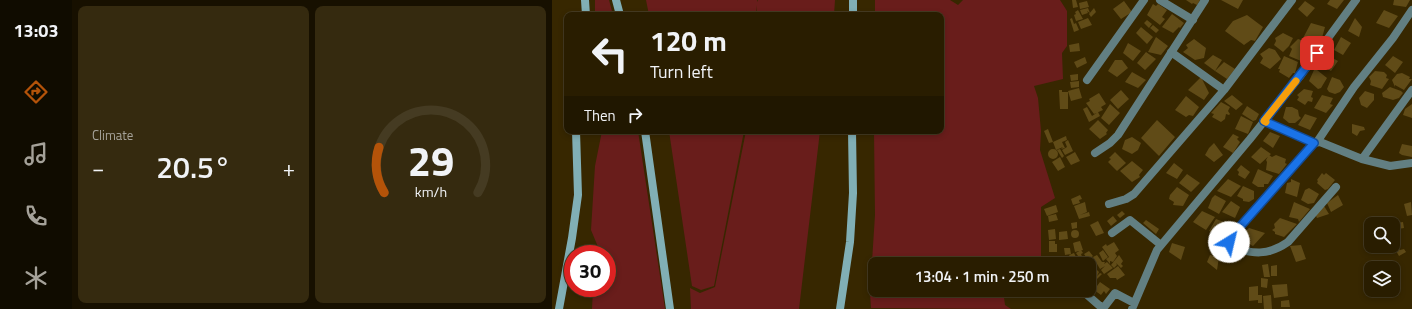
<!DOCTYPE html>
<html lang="en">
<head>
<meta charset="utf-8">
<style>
  body { margin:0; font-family:"Titillium Web",sans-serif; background:#352a0f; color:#f1f3f6; height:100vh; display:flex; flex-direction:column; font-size:15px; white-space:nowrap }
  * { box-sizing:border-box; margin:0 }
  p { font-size:13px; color:#a5a299 }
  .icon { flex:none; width:22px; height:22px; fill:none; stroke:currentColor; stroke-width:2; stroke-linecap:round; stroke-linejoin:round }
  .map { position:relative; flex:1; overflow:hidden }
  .side { display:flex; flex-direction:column; gap:6px; padding:6px; background:#171000; width:480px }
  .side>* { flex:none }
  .top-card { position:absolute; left:12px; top:12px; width:380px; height:122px; border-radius:8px; box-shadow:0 2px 6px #0003,0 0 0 1px #453b22; background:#291d00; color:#f1f3f6; overflow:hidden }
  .tools { position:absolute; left:812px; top:217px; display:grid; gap:8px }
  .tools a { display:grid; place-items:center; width:36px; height:36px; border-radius:8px; background:#291d00; box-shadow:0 2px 6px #0003,0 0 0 1px #453b22; font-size:20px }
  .speed { position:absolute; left:12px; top:245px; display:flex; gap:8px; font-size:20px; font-weight:700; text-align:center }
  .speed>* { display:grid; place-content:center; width:52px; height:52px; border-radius:50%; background:#291d00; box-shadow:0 2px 6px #0003,0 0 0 1px #453b22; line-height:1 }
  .speed .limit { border:6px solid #d22; background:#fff; color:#111 }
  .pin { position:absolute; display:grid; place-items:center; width:34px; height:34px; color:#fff; margin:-17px; border-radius:8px; box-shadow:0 2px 6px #0006 }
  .me { position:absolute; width:44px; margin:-22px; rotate:36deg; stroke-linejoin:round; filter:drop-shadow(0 0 3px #0008) }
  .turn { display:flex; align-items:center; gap:14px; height:84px; padding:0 20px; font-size:18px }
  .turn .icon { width:52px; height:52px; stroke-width:2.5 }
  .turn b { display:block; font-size:28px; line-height:34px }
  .then { display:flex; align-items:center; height:38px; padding:0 20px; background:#0003; gap:8px; font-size:15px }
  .big { font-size:30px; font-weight:600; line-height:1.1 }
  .side .tile { flex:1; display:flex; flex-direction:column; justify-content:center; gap:6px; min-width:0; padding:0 14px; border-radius:8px; background:#352a0f }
  .side .dial { align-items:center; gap:0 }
  .dial svg { height:104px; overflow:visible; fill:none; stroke:#453b22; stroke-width:7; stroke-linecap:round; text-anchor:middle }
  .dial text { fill:#f1f3f6; stroke:none }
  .heat { display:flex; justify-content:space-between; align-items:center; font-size:22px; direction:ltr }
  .side .tiles { flex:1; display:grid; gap:6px; grid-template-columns:repeat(2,1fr) }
  .trip { position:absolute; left:316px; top:257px; width:228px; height:40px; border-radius:8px; background:#291d00; box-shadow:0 2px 6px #0003,0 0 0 1px #453b22; font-weight:600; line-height:40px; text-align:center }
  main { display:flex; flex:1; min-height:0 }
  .tab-bar { display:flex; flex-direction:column; width:72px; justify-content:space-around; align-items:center; background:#100c00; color:#a5a299 }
  .tab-bar .icon { width:28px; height:28px }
  .tab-bar .on { color:#b45309 }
  .tab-bar b { font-size:18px; color:#f1f3f6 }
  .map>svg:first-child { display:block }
  .green { fill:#691d1b }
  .building { fill:#604b17 }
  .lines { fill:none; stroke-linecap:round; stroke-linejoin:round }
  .street { stroke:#627f82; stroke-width:8 }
  .secondary { stroke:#81afb5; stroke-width:8 }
  .route-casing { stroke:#114b97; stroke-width:10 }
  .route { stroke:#1a73e8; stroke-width:7 }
  .slow { stroke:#f59e0b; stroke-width:7 }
</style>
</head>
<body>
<main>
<nav class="tab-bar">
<b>13:03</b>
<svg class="icon on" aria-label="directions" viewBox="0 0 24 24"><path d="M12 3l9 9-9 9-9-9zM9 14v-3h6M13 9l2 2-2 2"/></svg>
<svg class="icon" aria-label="music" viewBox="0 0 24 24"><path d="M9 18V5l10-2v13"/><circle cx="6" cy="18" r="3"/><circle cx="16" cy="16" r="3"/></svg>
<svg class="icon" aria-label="phone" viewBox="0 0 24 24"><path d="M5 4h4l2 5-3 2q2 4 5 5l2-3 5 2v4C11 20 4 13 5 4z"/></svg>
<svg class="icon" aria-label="climate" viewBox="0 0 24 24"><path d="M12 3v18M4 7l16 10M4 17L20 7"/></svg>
</nav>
<section class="side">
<div class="tiles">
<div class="tile"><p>Climate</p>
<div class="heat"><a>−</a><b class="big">20.5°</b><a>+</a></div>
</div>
<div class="tile dial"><svg viewBox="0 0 100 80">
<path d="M14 69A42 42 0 1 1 86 69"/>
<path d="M14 69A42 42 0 0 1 10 34" stroke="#b45309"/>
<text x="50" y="56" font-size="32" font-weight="700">29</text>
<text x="50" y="72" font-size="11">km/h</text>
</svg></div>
</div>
</section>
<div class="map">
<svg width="860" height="309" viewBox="0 0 860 309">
  <rect width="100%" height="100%" fill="#372700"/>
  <path class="green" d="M43,0H57L61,15H43Z
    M94,0H205V2L206,0H283L282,15H205V5L204,15H97Z
    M323,0H398L406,5L411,0H508L515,11V46L510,53L511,79L482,86L486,98L489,131L488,150L503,198L489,207V264H323V290H451L453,305L459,309L319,308L318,293L323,215L322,131H389V15H323Z
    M50,131H86L113,309H40L41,288H55V254H49L39,230L43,166Z
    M117,131H192L162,286L149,290L140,286Z
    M194,131H268L247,309H139L138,288L148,293L163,287Z"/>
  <path class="building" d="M520,0H524L526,7L521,8Z
    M634,0H648L645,5L641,3L640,4Z
    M669,0H691L686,9Z
    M778,0H792L785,9L775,4Z
    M842,0H858L854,7L841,5Z
    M535,1L537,7L528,9L527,3Z
    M572,1L580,12L569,19L561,9Z
    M753,1L763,8L755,17L746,9Z
    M601,4L604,6L606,4L615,10L610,17L613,19L608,25L595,15Z
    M536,8L538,13L535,11L536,13L530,15L528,10Z
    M542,8L544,12L539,17L537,14Z
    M526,10L531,19L524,21L522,15L524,14L523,12Z
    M832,10L846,16L837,28L824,23Z
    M620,14L632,23L628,28L627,27L621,33L610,27Z
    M695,15L711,27L703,41L699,40L692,45L673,31L681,21Z
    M520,18L522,24L524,23L527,30L522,32L518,19Z
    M536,18L540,25L529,29L526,22Z
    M803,18L810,27L807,37L796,31Z
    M595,20L600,24L597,28L592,23Z
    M759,23L773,27L770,38L763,45L750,40Z
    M601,25L607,30L604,33L598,28Z
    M589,27L601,37L595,44L584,33Z
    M731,33L741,38L737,46L731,52L722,45L724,41L723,38Z
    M604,37L616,46L609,55L596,52Z
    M789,37L799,43L791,55L782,50Z
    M642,39L654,48L652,58L643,60L631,52L636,48L634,45Z
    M746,39L755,42L756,51L749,61L737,56L740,49L738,47Z
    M527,43L528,51L518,52L517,45Z
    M576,43L589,51L581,61L571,53Z
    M717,48L723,50L729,59L718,69L708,63L711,58L708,54Z
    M594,52L604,59L593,70L585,63Z
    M661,55L670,60L663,71L672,62L683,69L675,79L663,71L652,63Z
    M775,55L786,61L779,71L770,66Z
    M732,56L746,62L743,73H741L737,78L727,72L728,69H726Z
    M841,56L851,62L843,73L833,65Z
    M533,57L535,63L525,68L522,62Z
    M563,60H570L576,68L565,77L556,71Z
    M762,70H765L775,78L769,88L766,89L757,81Z
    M823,71L832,72L835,75L834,78L837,79L830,89L818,85L819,81L817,77Z
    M580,72L594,80L586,88L573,82Z
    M850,73L858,77L857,79H860L852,90L843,85V87L840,80L845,74Z
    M526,74V80L519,81L518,75Z
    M649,77L657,93L652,100L636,90Z
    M780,77L788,80L792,87L788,92L783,94L777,92L775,89Z
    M527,81V87L519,88L518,82Z
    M838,87L849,91L851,93L847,98L841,100L831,97L830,93Z
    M527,88L530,98L519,101L516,91Z
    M752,89L761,91L759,97L761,98L760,102L756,101L753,105L745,100L747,97L745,95Z
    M507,90H510V92H516V109H508Z
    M569,90L577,99L566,109L558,100Z
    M813,91L822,94V100L815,108L809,105L807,98Z
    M547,93L554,104L549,107L551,110L542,114L534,103L538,101L537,99Z
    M680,95L691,104L684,110L672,101Z
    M770,95L781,98L778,104L781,105L774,113L762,108Z
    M634,96L647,107L641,116L637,115L634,117L623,110Z
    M669,102L678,107L676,111L678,114L677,115L674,114L673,119L669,122L660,117L662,114L659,113Z
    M558,104L568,113L557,125L549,118Z
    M860,104V118L851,115L853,109Z
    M695,106L707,114L704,120L701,121L690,114Z
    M535,107L540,116L546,112L548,116L537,122L531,109Z
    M734,107H740L746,110L747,116L749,118L743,123H737L731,118Z
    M753,114L765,118L758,130L746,125Z
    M689,116L701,122L696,134L683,129Z
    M546,120L556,130L554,133L555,134L548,139L537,129Z
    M605,120L623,137L607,156L589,138Z
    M800,124L812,127L813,130L808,131L805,136L800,133Z
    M496,129L501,142L497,143L492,131Z
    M718,132L728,136L721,148L711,141Z
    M681,134L687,137L685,139L688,142L681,153L671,147Z
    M514,136L515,140L510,142L513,148L509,149L511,147L504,150L501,142Z
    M580,137L589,143L586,150L580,154L570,149L573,140Z
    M516,140L521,151L513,155L510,150L515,147L513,142Z
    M662,143L671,155L662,162L653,155L657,148Z
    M850,144L860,146V157L850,155L847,153Z
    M709,147L719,154L708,164L699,157Z
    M508,149L512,156L510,158L505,150Z
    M496 154a5 5 0 1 1 10 0a5 5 0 1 1-10 0Z
    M523,152L528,161L519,165L514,157Z
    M563,152L574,163L565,171L556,162L559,159L557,158Z
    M717,155L720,157L724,155L734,159L733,163L735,164L727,174L714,170L715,162L714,160Z
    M508,157L513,167L506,171L500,162Z
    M580,161L591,170L587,175L588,177L580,182L568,171Z
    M622,163L631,170L625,179L614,173Z
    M689,165L698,172L693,179L686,175L687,172L685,170Z
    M706,169L721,176L716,184H712V187H706L700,183Z
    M770,173L772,175L774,173L783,180L776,189L773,190L765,183L766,181L765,180Z
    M635,174L648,183L639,192L627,183Z
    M676,179L689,186L679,197L665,191Z
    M739,179L748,183L745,197L733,193L735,183L739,182Z
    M691,186L702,191V199L697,202L691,201V199L685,196Z
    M625,187L637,195L631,206L621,205L622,202L617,199L618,195Z
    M757,188L767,194L762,203L756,204L749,200L753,190Z
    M528,195L530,199L527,200L528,203L521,205L519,199Z
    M663,195L674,201L667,214L656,208L660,198Z
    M786,195L791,205L779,212L775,203Z
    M679,201L688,207L683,218L670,212Z
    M533,202L535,212L528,215L537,212L538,216L527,219L522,206Z
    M742,202L758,209L747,222L746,219L737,217Z
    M859,202L860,215L855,216L852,204Z
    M504,205L506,212L495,216L492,209Z
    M772,206L777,214L765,218L763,214Z
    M570,211L573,214L568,218L565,215Z
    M650,211L663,217L654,230L641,222Z
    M504,214L506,220L497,222L496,216Z
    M561,216L565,221L559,226L555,221Z
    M728,218L745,224L732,237L723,234V232L720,230L723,228L722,224Z
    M664,219L677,224L669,237L657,231Z
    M594,220L607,229L604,234L591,223Z
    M546,221L552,233L544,236L538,225Z
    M525,222V228L520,229L519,223Z
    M851,222L852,228L846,229L844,223Z
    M697,228L713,233L701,246L695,243L692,239L694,236L690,234Z
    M503,229L504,239L497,240L496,230Z
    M519 234a4 4 0 1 1 8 0a4 4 0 1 1-8 0Z
    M515,231L516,239L507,240V232Z
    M497,241H503V244H505V252H497Z
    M528,241L531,250L523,252L521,243L524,242L525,244L524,242Z
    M562,242L567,250L563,253L565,256L561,262L558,261V264L554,259L557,257L550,247L554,244L555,246Z
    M620,243L633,247L629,260L617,252Z
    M749,245L754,259L744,262L738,246Z
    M512,248H518L519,254L513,255Z
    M846,248L848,250L852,249L854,252L847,256L843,249Z
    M529,250L531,253L529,254L531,259L533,257L535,260L531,263L532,264H527L532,260L530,261L528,258L529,262L522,264L517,255L522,253L524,257L526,256L524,253Z
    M551,250L556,257L551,261L547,253Z
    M537,251L541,256L536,260L532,254Z
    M545,255L550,262H553L552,264L555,262L561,268L552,274L549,270L553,266L548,269L541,257Z
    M567,255L571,261L569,264L571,266L569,268L564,263L565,265L562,268L559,265Z
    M658,255L667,257L665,270L655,262Z
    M716,264L718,277H712L710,265Z
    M725,265V276H719V266Z
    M566,266L573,275L565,280L564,278H558L555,274Z
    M543,268L547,272L545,276L548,273L550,274L542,282L537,278V272L543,278L538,272Z
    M709,278L716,279L715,288L709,287Z
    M548,282L558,289L554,294L552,291L549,295L542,290Z
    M735,284L736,296L722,298L720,285Z
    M706,286V295H710V303H706V300L697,301V287Z
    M502,290H512L513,293L502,294Z
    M515,290H522V296H515Z
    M719,295L720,309H712L711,296Z
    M737,300L738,307H729V301Z"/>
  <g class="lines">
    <path class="street" d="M608,0L641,20
      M619,52L672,90
      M535,80L592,0
      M860,90L810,159L838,166L860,163
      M712,121L762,143
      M765,142L802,87L841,38L860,10
      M543,153L558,143L566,135L653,0
      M784,187L736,242C716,256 701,254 678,247V238L762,143L768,142L810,159
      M557,204L574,199L582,194L672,90L740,0
      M560,233L578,220L609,245
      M533,293L549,307L553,306L563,293L582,303
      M580,309L605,250L698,139L749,75L804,0"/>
    <path class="secondary" d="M33,0L34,15
      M64,0L68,15
      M301,15V0
      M93,131L118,309
      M7,309L20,238L26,195L24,131
      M288,309L298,242L301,193L300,131"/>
  </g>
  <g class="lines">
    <defs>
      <path id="route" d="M677,242L678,238L762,143L712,121L765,53"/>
    </defs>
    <use href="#route" class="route-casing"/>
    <use href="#route" class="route"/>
    <path class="slow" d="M714,122L712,121L744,81"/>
  </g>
</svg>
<div class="tools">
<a><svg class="icon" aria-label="search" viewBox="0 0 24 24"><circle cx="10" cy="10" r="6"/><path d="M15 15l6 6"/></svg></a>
<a><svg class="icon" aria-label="layers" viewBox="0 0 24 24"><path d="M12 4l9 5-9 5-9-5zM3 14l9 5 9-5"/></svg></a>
</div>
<div class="speed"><div class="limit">30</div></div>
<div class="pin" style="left:765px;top:53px;background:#d93025"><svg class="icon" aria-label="arrive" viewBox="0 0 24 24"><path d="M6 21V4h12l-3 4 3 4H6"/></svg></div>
<svg class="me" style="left:677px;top:242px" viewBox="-20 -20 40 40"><circle r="19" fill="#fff"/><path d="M0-13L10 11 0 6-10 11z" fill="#1a73e8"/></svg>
<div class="trip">13:04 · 1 min · 250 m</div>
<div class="top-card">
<div class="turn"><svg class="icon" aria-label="left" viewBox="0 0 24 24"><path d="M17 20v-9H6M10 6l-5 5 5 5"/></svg><div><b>120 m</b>Turn left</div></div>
<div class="then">Then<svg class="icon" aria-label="right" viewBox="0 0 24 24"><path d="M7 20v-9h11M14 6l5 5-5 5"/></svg></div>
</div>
</div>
</main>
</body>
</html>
